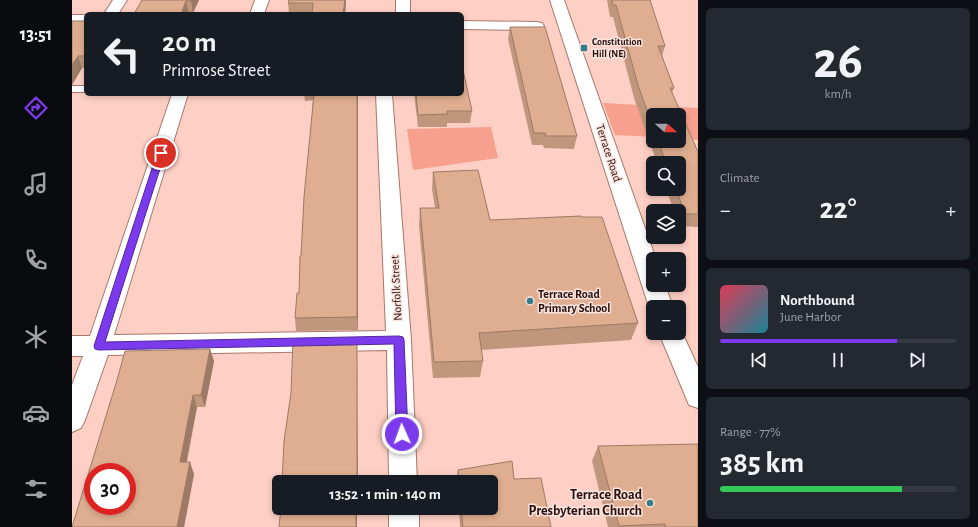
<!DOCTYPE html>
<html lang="en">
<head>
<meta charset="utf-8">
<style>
  body { margin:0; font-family:"Alegreya Sans",sans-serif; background:#242831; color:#f1f3f6; height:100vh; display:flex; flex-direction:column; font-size:15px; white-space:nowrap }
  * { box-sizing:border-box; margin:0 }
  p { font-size:13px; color:#9ea1a6 }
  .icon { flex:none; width:22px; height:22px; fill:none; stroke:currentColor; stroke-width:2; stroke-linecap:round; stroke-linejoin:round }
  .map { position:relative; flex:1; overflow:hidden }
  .side { display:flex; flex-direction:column; gap:8px; padding:8px; background:#0d0f14; width:280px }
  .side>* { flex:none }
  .hud { position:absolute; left:12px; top:12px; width:380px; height:84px; border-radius:6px; box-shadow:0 2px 6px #0003; background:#171b24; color:#f1f3f6; overflow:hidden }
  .needle { width:26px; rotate:110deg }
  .buttons { position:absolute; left:574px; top:108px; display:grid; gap:8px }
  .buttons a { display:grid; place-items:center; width:40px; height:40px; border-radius:6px; background:#171b24; box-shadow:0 2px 6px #0003; font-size:20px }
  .speed { position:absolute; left:12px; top:463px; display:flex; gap:8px; font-size:20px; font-weight:700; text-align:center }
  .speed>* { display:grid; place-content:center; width:52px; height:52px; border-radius:50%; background:#171b24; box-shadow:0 2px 6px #0003; line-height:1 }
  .speed .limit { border:6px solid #d22; background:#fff; color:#111 }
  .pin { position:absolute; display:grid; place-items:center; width:34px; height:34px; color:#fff; margin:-17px; border:2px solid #fff; border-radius:50%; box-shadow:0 1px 4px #0007 }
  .me { position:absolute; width:44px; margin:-22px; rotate:358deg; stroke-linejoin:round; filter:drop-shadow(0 0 3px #0008) }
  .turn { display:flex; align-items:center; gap:14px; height:84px; padding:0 12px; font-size:18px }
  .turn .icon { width:52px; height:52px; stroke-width:2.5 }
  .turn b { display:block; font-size:28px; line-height:34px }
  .big { font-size:30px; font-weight:600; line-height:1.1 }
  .side .card { flex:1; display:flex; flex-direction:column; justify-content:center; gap:6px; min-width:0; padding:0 14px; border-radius:6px; background:#242831 }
  .side .dial { align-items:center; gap:0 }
  .dial b { font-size:52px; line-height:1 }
  .song { display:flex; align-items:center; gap:12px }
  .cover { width:48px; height:48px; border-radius:6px; background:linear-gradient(135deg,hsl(350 70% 55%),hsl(190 70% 35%)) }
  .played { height:4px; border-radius:2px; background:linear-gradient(90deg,#7c3aed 75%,#363941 75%) }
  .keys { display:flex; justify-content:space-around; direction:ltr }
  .heat { display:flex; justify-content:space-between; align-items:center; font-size:22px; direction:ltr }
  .charge { height:6px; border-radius:3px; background:linear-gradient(90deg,#34c759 77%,#363941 0) }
  .trip { position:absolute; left:200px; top:475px; width:226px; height:40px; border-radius:6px; background:#171b24; box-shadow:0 2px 6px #0003; font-weight:600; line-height:40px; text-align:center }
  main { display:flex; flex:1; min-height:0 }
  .tab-bar { display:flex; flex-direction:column; width:72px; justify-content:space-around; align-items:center; background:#090b0e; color:#9ea1a6 }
  .tab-bar .icon { width:28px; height:28px }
  .tab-bar .selected { color:#7c3aed }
  .tab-bar b { font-size:18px; color:#f1f3f6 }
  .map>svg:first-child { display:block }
  .green { fill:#f7a08d }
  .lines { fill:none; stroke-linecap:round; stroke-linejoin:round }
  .service-casing { stroke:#ab766a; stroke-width:2 }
  .minor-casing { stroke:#ab766a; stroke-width:2 }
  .service { fill:#fff; fill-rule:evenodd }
  .minor { fill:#fff; fill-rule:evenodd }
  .wall { fill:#c0967c; fill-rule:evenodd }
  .shaded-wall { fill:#9c7a65 }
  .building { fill:#dfae90; stroke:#9c7a65; fill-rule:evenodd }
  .route { fill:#7c3aed; stroke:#51269a }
  .poi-dot { fill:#367b89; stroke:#fbe2dd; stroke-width:1.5 }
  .labels { text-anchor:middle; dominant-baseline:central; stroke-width:3; stroke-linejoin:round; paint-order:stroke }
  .far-poi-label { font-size:10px; font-weight:bold; fill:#26110d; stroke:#fbe2dd; text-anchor:start }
  .street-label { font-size:12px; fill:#26110d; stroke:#fbe2dd }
  .poi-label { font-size:12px; font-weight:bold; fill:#26110d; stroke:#fbe2dd; text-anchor:start }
  .near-poi-label { font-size:14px; font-weight:bold; fill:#26110d; stroke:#fbe2dd; text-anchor:end }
</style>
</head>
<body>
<main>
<nav class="tab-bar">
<b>13:51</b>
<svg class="icon selected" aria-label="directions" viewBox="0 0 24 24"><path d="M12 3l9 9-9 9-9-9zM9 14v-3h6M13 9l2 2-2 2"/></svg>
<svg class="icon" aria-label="music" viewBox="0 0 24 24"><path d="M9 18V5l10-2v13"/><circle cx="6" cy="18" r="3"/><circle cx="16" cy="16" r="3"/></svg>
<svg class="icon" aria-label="phone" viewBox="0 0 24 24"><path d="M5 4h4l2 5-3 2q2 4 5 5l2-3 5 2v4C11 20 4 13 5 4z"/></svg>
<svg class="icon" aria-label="climate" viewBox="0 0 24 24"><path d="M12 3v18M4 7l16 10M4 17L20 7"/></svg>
<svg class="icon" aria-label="car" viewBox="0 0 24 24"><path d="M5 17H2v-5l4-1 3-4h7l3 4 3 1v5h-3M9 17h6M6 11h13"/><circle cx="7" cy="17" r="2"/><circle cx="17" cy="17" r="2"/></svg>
<svg class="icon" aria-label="filters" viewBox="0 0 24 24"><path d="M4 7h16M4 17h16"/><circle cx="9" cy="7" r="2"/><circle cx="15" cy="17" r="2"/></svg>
</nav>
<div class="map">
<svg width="626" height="527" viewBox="0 0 626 527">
  <rect width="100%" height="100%" fill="#fecfc4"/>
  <path class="green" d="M531,103L626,108V140H610L607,115H581V137L543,135Z
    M419,127L426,158L341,170L335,129Z"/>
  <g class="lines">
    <defs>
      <path id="service" d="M0,86H14V92H0Z"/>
      <path id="minor" d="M41,0H55L46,14H32Z
        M183,0H197L192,14H178Z
        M324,0H338V14H324Z
        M478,0H492L584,259H581V285H593L601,307H581V313L577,307Z
        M0,15H14V23H0Z
        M390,21L465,22L470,23L472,26L470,29L465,30L390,29Z
        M100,94H116L42,335L314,331L304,94H320L339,340L345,482H317L315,350L36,355L13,420L9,428L0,432V385L11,356H0V336H18Z
        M607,326L626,367V408L617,405L587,333H607Z
        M317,508H347V527H317Z"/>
    </defs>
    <use href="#service" class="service-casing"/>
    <use href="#minor" class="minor-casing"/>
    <use href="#service" class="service"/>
    <use href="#minor" class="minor"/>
  </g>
  <path class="wall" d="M70,0H127L121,13H117Z
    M217,0H274L273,14H217L216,3Z
    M535,0H578L593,46L590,56L602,88L600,93L626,152V227L608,226L607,224V211H602L594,189H607V163H585L562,98L541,17H538ZM581,115L607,141H581Z
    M0,21H14V68H10L0,85Z
    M438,27L505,136L502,149L472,148L471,145H460L436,39Z
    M232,94H286V330L224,331L223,318L227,293L241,100L233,101Z
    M342,94H390L400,111L398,123H375V127H346Z
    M361,172L418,220L566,323L559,340L409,350L411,361L408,377L361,378L347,226L348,208H363L360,189Z
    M138,349L142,361L133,407H125L115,462L122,474L112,527H0Z
    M526,446L626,527H536L520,461Z
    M386,470L442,479L479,527H388L387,508H419V482H384Z"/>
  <path class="shaded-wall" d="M119,0H127L121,13L119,1Z
    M273,0H274V3L273,14H271Z
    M114,1L117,13L116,14H109Z
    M6,56L10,68L0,85V65Z
    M285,94H286V330L285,317Z
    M285,340V352L286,482H285Z
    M138,349L142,361L133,407L129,395Z
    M121,395L125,407L112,474L108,462Z
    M118,462L122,474L112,527H105Z
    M284,508H285V527H284Z"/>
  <path class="building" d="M70,0H119V1H114L109,14H62Z
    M217,0H273L271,14H240L241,3H216Z
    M540,0H578L593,46H586L602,88H598L626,152V214H613L604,189H607V163H594L586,141H607V115H581V127L566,85L544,5H541Z
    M0,21H14V56H6L0,65Z
    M438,27H473L505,136H474L473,133H462Z
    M390,65L400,111H375L376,114L346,115L344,94H390Z
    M242,94H285V317L223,318L225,293H227L228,256H229L232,197Z
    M406,170L418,220L509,216L510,217H530L566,323L407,333L411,361L362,362L348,208H367L361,172Z
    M285,340V482H210L212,441L219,393L221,341Z
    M138,349L129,395H121L108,462H118L105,527H0L45,380L53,351ZM21,472H55V506H21Z
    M626,444V527H594L593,524L547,526L526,446Z
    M440,461L442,479L469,478L479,527H391L389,508H419V482H387L386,470Z
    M209,508H284V527H207Z"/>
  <path class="route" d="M89,151L93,153L33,342L327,336L331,337L332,340L336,434L334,438L330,439L326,438L324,434L322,344L27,350L23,349L22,346L85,153Z"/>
  <g class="poi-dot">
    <rect x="508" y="44" width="8" height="8" rx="2"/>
    <circle cx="458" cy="301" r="4"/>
    <circle cx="578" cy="503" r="4"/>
  </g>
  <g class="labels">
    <g class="far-poi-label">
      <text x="520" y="42">Constitution<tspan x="520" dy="12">Hill (NE)</tspan></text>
    </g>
    <g class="street-label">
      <text transform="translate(537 153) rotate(72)">Terrace Road</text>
      <text transform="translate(324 288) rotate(-93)">Norfolk Street</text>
    </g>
    <g class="poi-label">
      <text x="466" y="294">Terrace Road<tspan x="466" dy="14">Primary School</tspan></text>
    </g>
    <g class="near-poi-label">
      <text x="570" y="495">Terrace Road<tspan x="570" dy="16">Presbyterian Church</tspan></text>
    </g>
  </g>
</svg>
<div class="buttons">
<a><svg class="needle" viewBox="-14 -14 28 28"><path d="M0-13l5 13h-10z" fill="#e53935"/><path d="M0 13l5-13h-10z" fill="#9ea1a6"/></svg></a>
<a><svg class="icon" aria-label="search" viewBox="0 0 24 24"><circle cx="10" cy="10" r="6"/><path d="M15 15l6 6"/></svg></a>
<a><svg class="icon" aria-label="layers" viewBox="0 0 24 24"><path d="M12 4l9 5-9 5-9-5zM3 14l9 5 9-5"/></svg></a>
<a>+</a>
<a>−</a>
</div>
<div class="speed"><div class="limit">30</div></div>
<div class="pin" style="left:89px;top:153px;background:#d93025"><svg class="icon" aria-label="arrive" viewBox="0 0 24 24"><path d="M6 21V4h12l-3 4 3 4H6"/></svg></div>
<svg class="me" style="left:330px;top:434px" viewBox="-20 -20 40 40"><circle r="17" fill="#7c3aed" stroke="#fff" stroke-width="3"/><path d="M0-11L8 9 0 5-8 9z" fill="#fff"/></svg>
<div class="trip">13:52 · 1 min · 140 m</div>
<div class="hud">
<div class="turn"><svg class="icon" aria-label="left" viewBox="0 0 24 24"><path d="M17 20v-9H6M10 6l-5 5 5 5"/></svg><div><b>20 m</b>Primrose Street</div></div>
</div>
</div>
<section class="side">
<div class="card dial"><b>26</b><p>km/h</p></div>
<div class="card"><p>Climate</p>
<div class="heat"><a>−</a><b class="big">22°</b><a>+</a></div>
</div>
<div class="card">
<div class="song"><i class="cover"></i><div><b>Northbound</b><p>June Harbor</p></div></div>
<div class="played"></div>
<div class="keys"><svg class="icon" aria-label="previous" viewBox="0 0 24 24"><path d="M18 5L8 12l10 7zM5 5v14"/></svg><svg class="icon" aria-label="pause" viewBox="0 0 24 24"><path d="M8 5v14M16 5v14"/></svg><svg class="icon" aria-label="next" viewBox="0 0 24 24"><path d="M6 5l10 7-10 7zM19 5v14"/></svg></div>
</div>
<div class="card"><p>Range · 77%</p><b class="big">385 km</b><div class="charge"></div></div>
</section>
</main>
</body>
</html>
